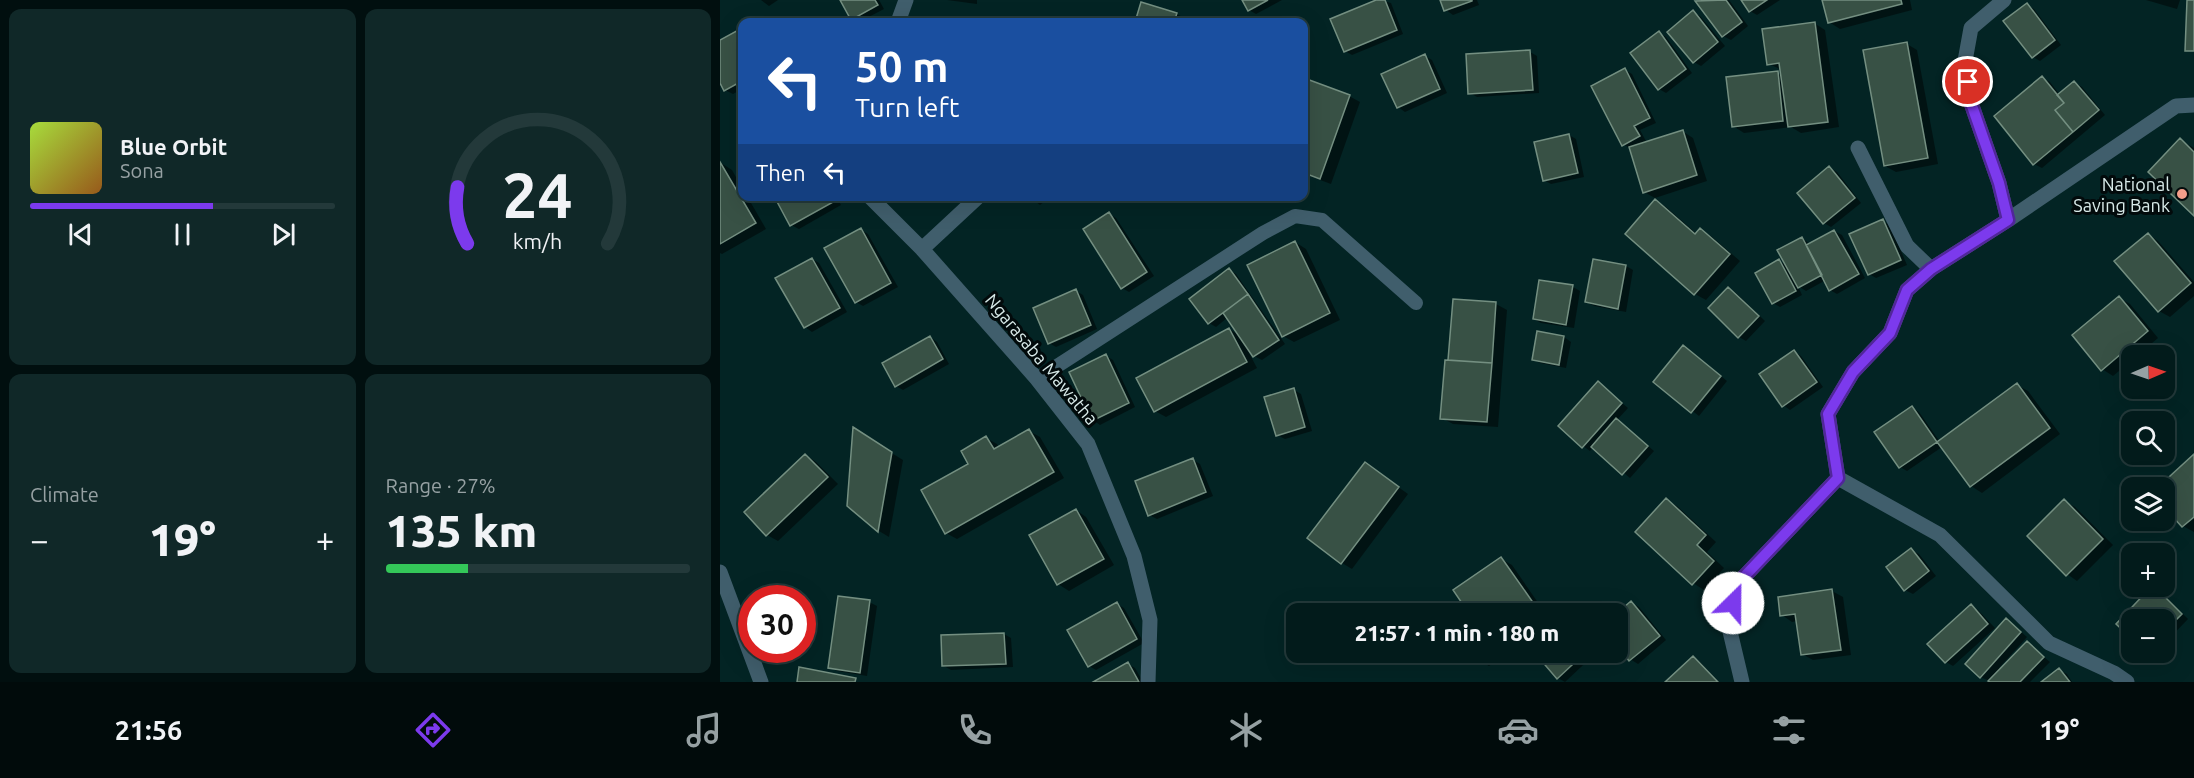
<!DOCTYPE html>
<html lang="en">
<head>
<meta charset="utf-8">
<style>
  body { margin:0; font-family:Ubuntu,sans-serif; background:#102828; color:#f1f3f6; height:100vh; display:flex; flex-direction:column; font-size:22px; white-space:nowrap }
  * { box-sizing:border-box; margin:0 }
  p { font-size:20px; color:#96a1a3 }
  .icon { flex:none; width:33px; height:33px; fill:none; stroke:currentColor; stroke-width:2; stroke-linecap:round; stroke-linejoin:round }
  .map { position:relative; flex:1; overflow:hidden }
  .panel { display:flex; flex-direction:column; gap:9px; padding:9px; background:#010f0f; width:720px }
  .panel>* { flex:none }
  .hud { position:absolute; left:18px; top:18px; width:570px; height:183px; border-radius:12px; box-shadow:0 6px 24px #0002,0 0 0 2px #23393a; background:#1a4fa0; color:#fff; overflow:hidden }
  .needle { width:39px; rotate:88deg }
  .tools { position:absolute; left:1401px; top:345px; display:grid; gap:12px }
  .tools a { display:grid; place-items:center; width:54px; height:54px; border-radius:12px; background:#021b1b; box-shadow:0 6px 24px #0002,0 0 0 2px #23393a; font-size:30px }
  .speed { position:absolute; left:18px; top:585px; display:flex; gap:12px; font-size:30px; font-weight:700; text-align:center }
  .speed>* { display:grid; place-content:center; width:78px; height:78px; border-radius:50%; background:#021b1b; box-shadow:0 6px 24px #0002,0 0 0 2px #23393a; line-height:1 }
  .speed .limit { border:9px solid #d22; background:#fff; color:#111 }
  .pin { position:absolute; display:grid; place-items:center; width:51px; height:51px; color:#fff; margin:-26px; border:3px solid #fff; border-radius:50%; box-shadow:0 2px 6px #0007 }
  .me { position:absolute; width:66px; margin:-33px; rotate:23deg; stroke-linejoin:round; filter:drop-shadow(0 0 4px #0008) }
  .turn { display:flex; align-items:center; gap:21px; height:126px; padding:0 18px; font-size:27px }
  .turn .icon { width:78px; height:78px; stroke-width:2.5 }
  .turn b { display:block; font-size:42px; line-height:51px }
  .then { display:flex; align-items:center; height:57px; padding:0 18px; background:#0003; gap:12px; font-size:22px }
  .big { font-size:45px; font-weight:800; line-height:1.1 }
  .panel .tile { flex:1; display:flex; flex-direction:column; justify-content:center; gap:9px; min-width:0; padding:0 21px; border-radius:12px; background:#102828 }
  .panel .dial { align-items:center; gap:0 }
  .dial svg { height:156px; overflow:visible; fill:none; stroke:#23393a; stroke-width:7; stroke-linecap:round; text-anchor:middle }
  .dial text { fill:#f1f3f6; stroke:none }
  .song { display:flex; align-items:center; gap:18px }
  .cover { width:72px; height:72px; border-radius:9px; background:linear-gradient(135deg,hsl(80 70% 55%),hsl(30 70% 35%)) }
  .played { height:6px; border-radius:3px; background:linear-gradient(90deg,#7c3aed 60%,#23393a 60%) }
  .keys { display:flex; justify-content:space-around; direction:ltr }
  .heat { display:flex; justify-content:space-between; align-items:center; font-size:33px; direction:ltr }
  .charge { height:9px; border-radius:4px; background:linear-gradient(90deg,#34c759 27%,#23393a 0) }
  .panel .tiles { flex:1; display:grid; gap:9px; grid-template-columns:repeat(2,1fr) }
  .trip { position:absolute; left:566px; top:603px; width:342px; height:60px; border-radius:12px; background:#021b1b; box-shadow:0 6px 24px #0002,0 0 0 2px #23393a; font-weight:800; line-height:60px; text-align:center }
  .tabs { display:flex; height:96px; justify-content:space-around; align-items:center; background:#010b0b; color:#96a1a3 }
  .tabs .icon { width:42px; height:42px }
  .tabs .active { color:#7c3aed }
  .tabs b { font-size:27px; color:#f1f3f6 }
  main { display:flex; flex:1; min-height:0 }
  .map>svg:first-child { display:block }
  .shadow { fill:#0007 }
  .building { fill:#385145; stroke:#748f81; stroke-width:1.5 }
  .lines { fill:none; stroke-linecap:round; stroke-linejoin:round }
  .service { stroke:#405e6c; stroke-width:14 }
  .minor { stroke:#405e6c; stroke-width:15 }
  .route-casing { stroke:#51269a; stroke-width:15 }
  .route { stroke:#7c3aed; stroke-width:10 }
  .poi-dot { fill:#f49e8a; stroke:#020a0b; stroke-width:2 }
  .labels { text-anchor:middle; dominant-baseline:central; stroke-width:6; stroke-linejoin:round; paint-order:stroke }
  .poi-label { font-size:18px; fill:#d8eae9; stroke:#020a0b; text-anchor:end }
  .street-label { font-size:18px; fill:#d8eae9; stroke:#020a0b }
</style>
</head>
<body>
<main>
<section class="panel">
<div class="tiles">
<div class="tile">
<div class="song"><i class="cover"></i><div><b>Blue Orbit</b><p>Sona</p></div></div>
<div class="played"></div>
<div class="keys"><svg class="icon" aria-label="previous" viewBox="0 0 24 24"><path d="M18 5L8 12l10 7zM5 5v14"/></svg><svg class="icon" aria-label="pause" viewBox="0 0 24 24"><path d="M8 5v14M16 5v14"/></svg><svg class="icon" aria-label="next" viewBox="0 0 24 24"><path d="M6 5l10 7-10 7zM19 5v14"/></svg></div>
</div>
<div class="tile dial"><svg viewBox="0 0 100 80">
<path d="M14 69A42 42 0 1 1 86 69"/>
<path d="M14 69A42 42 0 0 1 9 40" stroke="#7c3aed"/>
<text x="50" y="56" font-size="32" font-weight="700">24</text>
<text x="50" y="72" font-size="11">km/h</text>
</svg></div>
<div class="tile"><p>Climate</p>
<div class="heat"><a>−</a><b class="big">19°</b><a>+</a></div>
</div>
<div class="tile"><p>Range · 27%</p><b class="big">135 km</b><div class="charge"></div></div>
</div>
</section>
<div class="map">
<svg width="1474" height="682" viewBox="0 0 1474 682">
  <rect width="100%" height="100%" fill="#032424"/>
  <path class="shadow" d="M41,0H58L49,6Z
    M122,0H159L164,9L139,22L132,19Z
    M227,0H257V4Z
    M523,0H562L536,14L529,10Z
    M660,0L671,3L683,34L632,55L625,51Z
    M722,0H757L759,5L733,15L726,10Z
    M978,0H1009L1028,26L1011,40L1003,36Z
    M1023,0H1060L1037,15L1030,11Z
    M1103,0H1190L1192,10L1120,29L1109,22Z
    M1426,0H1460L1457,9Z
    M422,4L457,14L464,18L462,22H417Z
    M1307,5L1314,9L1341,45L1320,61L1313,57Z
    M973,12L980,16L1005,46L981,66L974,62L949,32Z
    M1094,23L1105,30L1119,127L1081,133L1071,127L1024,133L1013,126L1057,73L1063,76L1062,70L1049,64Z
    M22,29V89L13,94L5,90L0,80V42Z
    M939,33L946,37L972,73L946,93L939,89Z
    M1187,44L1197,50L1218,164L1176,172L1165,166Z
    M810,52L817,56L819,93L757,97L750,93Z
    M705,56L712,60L727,93L685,112L678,107Z
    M905,70L912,74L936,123L920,130L927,143L962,131L973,138L987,181L935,198L924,192L911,149L903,144Z
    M1322,78L1330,82L1340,95L1355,83L1362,87L1385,115L1322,168L1314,164L1276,116Z
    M585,80L629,96L640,102L611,184L584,174Z
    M849,135L856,139L864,177L831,184L824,180Z
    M1460,140L1474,148V214L1430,172Z
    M1,163L12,170L22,188V196H27L46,229L2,254L0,253Z
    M1110,168L1117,172L1141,203L1111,227L1104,223Z
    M56,196H116L121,205L79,229L71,225Z
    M309,196H331L320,205Z
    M935,201L946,207L977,234L980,230L991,236L1020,261L986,300L975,294L907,234Z
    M389,214L396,218L434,276L409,292L402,288Z
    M1162,221L1170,225L1187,265L1156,278L1149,274Z
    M141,230L148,234L178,287L143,306L136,302L106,249Z
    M1114,231L1122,235L1145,278L1117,294L1110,290L1106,280L1086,291L1078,286L1082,295L1060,307L1053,303L1059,261L1068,266L1082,238L1090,244Z
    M1428,234L1438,241L1474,282V296L1450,317L1439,311Z
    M575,242L586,249L620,320L574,342L563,336Z
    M92,259L99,263L127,312L92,332L85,327Z
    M875,261L906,266L913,270L906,312L874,306L867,302Z
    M509,270L516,274L565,344L542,360L534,356L529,348L527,349L537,368L446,417L435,411L509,329L521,336L507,318L496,327L489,323Z
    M853,287L860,291L854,328L821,323L814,319Z
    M1008,288L1016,293L1045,321L1026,341L1019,337Z
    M356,291L363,295L377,329L336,347L329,343Z
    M1399,298L1410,304L1438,338L1417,356H1412V360L1393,376L1382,369Z
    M734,301L776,304L787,310L778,427L733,424L722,418L729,362Z
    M210,337L217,342L229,364L183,390L176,386Z
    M844,337L851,342L846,368L820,363L813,359Z
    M970,351L1007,381L979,416L935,382Z
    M1074,351L1081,356L1103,387L1070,410L1063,405Z
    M386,356L393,360L415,407L380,425L373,420L351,373Z
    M878,383L908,408L897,420L934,451L910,478L873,447L870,451L863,446Z
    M1297,385L1308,391L1340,434L1262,493L1251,486L1222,447L1187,471L1180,467L1192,407L1199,412L1220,442Z
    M574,390L581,394L592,431L565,439L557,435Z
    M309,431L320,437L344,478L237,539L226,533L250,464L266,438L277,444L279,448Z
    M144,436L183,460L169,537L159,531L129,506Z
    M86,455L96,462L118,484L58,541L47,535Z
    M1474,456V532L1463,526L1444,505V488H1439Z
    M473,460L480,464L493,496L437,519L429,515Z
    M646,464L688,494L632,569L622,563Z
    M946,500L957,506L996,542L987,552L1004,568L984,590L973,583Z
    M1344,501L1355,507L1393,545L1357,581L1347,574Z
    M356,510L366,517L394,565L349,591L338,584Z
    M1191,550L1199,554L1216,576L1193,594L1185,590Z
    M781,559L792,565L821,607L812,614H741L748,609Z
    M1433,587L1440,591L1468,619L1444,644V620H1412L1398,624Z
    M1112,591L1123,597L1131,655L1093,660L1082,654L1077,621L1072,622L1062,615Z
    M149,602L157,606L147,676L117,671L109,667Z
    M912,603L919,607L946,640L918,664L910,659Z
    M397,604L404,608L424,643L376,670L369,666Z
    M1251,606L1258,610L1275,628L1233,666L1226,662Z
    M1287,620L1307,637L1279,668L1281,670L1307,643L1330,662L1310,682H1272L1260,677Z
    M284,634L291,638L293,667L231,670L224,666L222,637Z
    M753,652H788L769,666L758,660Z
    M817,652H876V653L845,682L838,678Z
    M973,657L980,662L999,682H948Z
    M408,664L415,668L423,682H376Z
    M1339,670L1347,674L1352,682H1324Z"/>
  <path class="building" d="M120,0H155L158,5L131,20Z
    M522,0H548L528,11Z
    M656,0H665L677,30L624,52L610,19Z
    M720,0H752V1L724,11Z
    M1006,0L1022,22L1002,37L975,1Z
    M1021,0H1047L1029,12Z
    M1102,0H1181L1182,4L1108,23Z
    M1467,0H1474V51H1465Z
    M421,2L457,13L454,22H415Z
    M1307,3L1335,40L1312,58L1283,21Z
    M973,10L998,42L973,63L947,32Z
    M1095,22L1108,122L1068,127L1059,63L1047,65L1042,29Z
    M22,28V81L4,91L0,83V40Z
    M939,31L966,69L938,90L910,53Z
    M1187,42L1208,158L1164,166L1143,50Z
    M810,50L813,90L748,94L746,54Z
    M705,54L720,89L677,108L661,74Z
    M905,68L930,118L914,126L920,136L902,146L871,86Z
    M1058,71L1063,121L1012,127L1006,77Z
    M1322,76L1344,103L1335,110L1353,132L1313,165L1274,116Z
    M584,78L630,95L600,179L584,173Z
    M1354,81L1379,110L1353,132L1335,110L1344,103L1337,95Z
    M963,130L977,175L923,193L909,147Z
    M849,134L858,173L823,181L814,142Z
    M1460,138L1474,152V216L1428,172Z
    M0,162L36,223L0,244Z
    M1109,166L1135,198L1103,224L1077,193Z
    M54,196H112L115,201L70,226Z
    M935,199L975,234L980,228L1010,254L974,295L905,234Z
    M389,212L427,272L401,289L363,229Z
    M1163,219L1181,260L1148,275L1129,234Z
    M141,228L171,283L135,303L104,248Z
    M1114,230L1139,274L1109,291L1086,245Z
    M1428,233L1471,283L1438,312L1394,261Z
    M1082,237L1102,275L1078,288L1057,250Z
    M575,241L610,313L562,337L527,265Z
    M92,258L120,308L84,328L55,278Z
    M873,259L906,265L898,309L865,302Z
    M1059,259L1076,291L1052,304L1035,273Z
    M509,268L528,294L488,324L469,299Z
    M819,280L853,285L846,325L813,319Z
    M1008,287L1039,316L1018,338L988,308Z
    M356,289L371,325L328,344L313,308Z
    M528,294L559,340L533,357L503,313Z
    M1399,296L1428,331L1381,371L1352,335Z
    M733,299L776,302L772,363L728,360Z
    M509,328L527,362L434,412L416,378Z
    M817,331L844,336L839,365L812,360Z
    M210,336L223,359L175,387L162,363Z
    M963,345L1001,376L971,413L933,382Z
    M1074,350L1097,382L1062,407L1039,374Z
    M386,354L409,403L372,421L349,372Z
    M725,360L772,363L767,422L720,419Z
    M878,381L902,403L862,448L838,426Z
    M1297,383L1330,428L1250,487L1217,442Z
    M574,388L585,427L556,436L544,397Z
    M1192,406L1217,442L1179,468L1154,432Z
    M896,418L928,446L902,475L871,447Z
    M133,427L172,452L158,532L127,506Z
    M309,429L334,472L225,534L201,490L248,464L241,451L266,436L274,449Z
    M85,454L108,477L46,536L24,512Z
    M1474,454V517L1462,527L1444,507V488H1437Z
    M473,458L486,492L428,516L415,481Z
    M645,462L679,487L621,564L587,538Z
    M946,498L986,535L977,545L994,561L972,585L915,532Z
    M1344,499L1383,539L1346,576L1307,536Z
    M356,509L384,559L337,585L309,535Z
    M1191,548L1209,571L1184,591L1166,567Z
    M781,557L812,601L793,614H739L746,609L733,590Z
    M1432,586H1434L1462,614L1444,632V620H1412V639L1396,624Z
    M1112,589L1121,650L1081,655L1075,614L1060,616L1058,597Z
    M118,596L150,600L140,673L108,668Z
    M911,601L940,636L909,661L897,645L896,614Z
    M397,602L417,639L368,667L347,630Z
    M1251,604L1268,624L1225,663L1207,644Z
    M1286,618L1301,632L1260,678L1245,664Z
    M284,633L286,664L222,666L221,635Z
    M1307,641L1324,657L1300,682H1270L1268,681Z
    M751,652H769L757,661Z
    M814,652H866L837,679Z
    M973,656L998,682H945Z
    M408,662L419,682H373Z
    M79,667L136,678L135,682H77Z
    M1339,668L1350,682H1321Z"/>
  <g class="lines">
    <path class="service" d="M317,379L543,233L575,216L602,220L696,303"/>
    <path class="minor" d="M1284,0L1251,28L1245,61L1251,103L1279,183L1288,220
      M178,22L186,0
      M1138,148L1187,246L1211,269
      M149,196L202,249L317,379L368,444L414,556L430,620L428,682
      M202,249L259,196
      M1118,478L1220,535L1329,643L1394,673L1407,682
      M0,572L41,682
      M1022,682L1008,623L1019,582L1118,478L1108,414L1133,372L1170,333L1187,290L1211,269L1288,220L1456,106L1474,105"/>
  </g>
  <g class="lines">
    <defs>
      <path id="route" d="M1013,603L1019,582L1118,478L1108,414L1133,372L1170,333L1187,290L1211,269L1288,220L1279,183L1251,103L1248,82"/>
    </defs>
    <use href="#route" class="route-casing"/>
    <use href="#route" class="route"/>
  </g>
  <circle class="poi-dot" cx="1462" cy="194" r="6"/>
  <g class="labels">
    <g class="poi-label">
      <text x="1450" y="184">National<tspan x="1450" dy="21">Saving Bank</tspan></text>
    </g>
    <g class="street-label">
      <text transform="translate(322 359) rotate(50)">Ngarasaba Mawatha</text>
    </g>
  </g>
</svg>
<div class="tools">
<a><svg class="needle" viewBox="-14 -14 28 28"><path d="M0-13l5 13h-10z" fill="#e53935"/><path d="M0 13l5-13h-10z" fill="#96a1a3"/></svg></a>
<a><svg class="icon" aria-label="search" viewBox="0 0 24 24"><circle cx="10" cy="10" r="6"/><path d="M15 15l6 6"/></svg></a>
<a><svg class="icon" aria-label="layers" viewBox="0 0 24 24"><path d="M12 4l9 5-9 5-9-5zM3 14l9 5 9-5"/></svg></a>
<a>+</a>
<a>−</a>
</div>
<div class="speed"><div class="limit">30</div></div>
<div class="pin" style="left:1248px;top:82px;background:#d93025"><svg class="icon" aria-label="arrive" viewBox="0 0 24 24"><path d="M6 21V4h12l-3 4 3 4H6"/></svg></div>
<svg class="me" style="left:1013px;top:603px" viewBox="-20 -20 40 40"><circle r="19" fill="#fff"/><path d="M0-13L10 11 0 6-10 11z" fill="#7c3aed"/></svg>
<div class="trip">21:57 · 1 min · 180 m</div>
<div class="hud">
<div class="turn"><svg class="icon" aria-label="left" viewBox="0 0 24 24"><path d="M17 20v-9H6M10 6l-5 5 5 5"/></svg><div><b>50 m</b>Turn left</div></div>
<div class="then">Then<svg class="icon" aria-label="left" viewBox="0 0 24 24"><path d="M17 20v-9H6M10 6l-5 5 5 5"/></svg></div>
</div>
</div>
</main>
<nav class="tabs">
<b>21:56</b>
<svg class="icon active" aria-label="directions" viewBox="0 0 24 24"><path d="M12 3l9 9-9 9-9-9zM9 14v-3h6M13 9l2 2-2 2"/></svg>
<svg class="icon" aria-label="music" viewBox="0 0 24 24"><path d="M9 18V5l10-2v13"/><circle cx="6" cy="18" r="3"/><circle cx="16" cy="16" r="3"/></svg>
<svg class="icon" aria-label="phone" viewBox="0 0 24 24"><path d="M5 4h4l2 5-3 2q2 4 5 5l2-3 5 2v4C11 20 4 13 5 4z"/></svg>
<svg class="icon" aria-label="climate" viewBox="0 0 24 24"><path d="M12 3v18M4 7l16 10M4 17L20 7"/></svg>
<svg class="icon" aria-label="car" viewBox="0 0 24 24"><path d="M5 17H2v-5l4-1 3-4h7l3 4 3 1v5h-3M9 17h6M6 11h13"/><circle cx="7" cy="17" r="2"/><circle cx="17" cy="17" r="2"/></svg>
<svg class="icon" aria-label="filters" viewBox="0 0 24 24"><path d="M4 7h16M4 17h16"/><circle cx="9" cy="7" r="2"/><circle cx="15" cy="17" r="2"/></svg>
<b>19°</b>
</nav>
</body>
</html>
